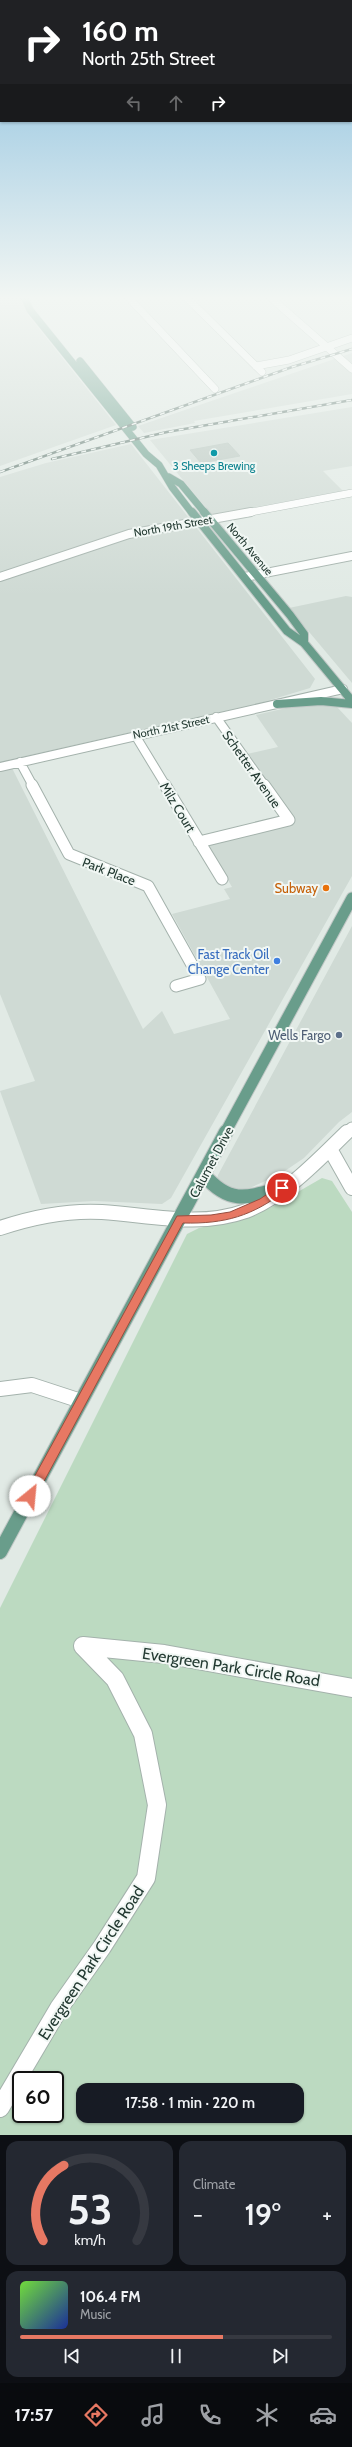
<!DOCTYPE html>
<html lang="en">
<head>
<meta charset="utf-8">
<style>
  body { margin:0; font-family:Cabin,sans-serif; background:#242831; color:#f1f3f6; height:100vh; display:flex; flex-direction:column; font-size:15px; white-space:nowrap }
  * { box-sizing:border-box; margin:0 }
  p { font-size:13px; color:#9ea1a6 }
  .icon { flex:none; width:22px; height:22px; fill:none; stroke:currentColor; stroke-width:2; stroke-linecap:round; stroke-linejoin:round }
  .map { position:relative; height:2135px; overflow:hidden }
  .sheet { display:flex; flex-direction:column; gap:6px; padding:6px; background:#0d0f14; flex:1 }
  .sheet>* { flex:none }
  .hud { position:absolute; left:0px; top:0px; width:352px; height:122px; box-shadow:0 1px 3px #0004; background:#202124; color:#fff; overflow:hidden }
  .speed { position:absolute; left:12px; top:2071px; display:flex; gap:8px; font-size:20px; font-weight:700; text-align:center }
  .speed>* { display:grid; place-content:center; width:52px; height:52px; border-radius:50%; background:#171b24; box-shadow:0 1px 3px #0004; line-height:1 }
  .speed .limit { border:2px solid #111; border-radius:6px; background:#fff; color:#111 }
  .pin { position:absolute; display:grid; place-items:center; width:34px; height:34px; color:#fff; margin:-17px; border:2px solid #fff; border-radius:50%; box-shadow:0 1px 4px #0007 }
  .me { position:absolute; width:44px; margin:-22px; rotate:28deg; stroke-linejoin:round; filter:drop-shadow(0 0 3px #0008) }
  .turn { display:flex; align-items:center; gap:14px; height:84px; padding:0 16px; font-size:18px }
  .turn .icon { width:52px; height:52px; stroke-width:2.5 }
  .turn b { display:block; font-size:28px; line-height:34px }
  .lanes { display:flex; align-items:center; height:38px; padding:0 16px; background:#0003; justify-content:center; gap:20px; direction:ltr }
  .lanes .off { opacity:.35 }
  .big { font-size:30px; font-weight:600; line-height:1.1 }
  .sheet .card { flex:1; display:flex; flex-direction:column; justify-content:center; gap:6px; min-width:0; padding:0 14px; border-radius:12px; background:#242831 }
  .sheet .dial { align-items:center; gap:0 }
  .dial svg { height:104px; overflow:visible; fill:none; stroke:#363941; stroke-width:7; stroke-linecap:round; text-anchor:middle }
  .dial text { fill:#f1f3f6; stroke:none }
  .song { display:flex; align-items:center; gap:12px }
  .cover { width:48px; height:48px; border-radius:6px; background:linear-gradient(135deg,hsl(100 70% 55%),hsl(230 70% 35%)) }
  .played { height:4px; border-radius:2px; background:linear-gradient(90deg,#e77863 65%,#363941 65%) }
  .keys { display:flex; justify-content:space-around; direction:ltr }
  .heat { display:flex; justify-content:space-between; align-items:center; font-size:22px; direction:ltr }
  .sheet .tiles { flex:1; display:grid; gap:6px; grid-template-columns:1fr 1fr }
  .card:last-child { grid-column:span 2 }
  .trip { position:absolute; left:76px; top:2083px; width:228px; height:40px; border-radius:12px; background:#171b24; box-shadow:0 1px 3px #0004; font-weight:600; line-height:40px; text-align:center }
  .dock { display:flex; height:64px; justify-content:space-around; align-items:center; background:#090b0e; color:#9ea1a6 }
  .dock .icon { width:28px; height:28px }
  .dock .active { color:#e77863 }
  .dock b { font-size:18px; color:#f1f3f6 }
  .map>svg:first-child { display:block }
  .built { fill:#cfdad4 }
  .green { fill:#bcdac1; fill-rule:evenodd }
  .building { fill:#b7c5be; stroke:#b4c3bc }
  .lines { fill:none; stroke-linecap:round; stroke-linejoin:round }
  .minor-far4-casing { stroke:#a4b2ac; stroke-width:8 }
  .minor-far3-casing { stroke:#a4b2ac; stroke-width:10 }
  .minor-far2-casing { stroke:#a4b2ac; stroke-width:13 }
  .minor-far1-casing { stroke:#a4b2ac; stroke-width:16 }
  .minor-casing { stroke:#a4b2ac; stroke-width:20 }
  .major-far3-casing { stroke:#c1c8c6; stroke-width:8 }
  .major-far2-casing { stroke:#c1c8c6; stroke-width:10 }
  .major-far1-casing { stroke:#c1c8c6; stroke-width:13 }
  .major-casing { stroke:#c1c8c6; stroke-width:16 }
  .minor-far4 { stroke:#fff; stroke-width:7 }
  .minor-far3 { stroke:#fff; stroke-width:8 }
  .minor-far2 { stroke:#fff; stroke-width:11 }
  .minor-far1 { stroke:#fff; stroke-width:14 }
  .minor { stroke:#fff; stroke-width:18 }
  .major-far3 { stroke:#699d8b; stroke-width:7 }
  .major-far2 { stroke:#699d8b; stroke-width:8 }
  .major-far1 { stroke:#699d8b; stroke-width:11 }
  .major { stroke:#699d8b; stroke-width:14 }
  .rail-casing { stroke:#5d756d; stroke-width:2.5 }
  .rail { stroke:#f1f7f4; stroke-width:1.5; stroke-dasharray:5; stroke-linecap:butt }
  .route { fill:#e77863; stroke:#964e40 }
  .culture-dot { fill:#0f9aa8; stroke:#f1f7f4; stroke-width:1.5 }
  .food-dot { fill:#e8710a; stroke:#f1f7f4; stroke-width:1.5 }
  .shop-dot { fill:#3f7fe0; stroke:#f1f7f4; stroke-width:1.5 }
  .service-dot { fill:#5c6f8a; stroke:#f1f7f4; stroke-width:1.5 }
  .labels { text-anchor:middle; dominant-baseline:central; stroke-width:4; stroke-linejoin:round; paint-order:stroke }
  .far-culture-label { font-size:11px; fill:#0d838f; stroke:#f1f7f4 }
  .far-street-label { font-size:11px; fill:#233a32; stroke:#f1f7f4 }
  .street-label { font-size:13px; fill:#233a32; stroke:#f1f7f4 }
  .food-label { font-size:13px; fill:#c56008; stroke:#f1f7f4; text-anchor:end }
  .shop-label { font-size:13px; fill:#366cbe; stroke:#f1f7f4; text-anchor:end }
  .service-label { font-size:13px; fill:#4e5e75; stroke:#f1f7f4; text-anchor:end }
  .near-street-label { font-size:16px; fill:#233a32; stroke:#f1f7f4 }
</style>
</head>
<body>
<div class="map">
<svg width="352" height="2135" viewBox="0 0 352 2135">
  <rect width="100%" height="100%" fill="#e1eae5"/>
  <path class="built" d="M0,297L20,298L28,315L116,425L0,466Z
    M352,353V394L194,421L195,423L144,433L138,426Z
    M352,407V466L323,471L343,491L217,514H211L150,440Z
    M131,444L315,679L310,688L257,704L8,760L143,1029L162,1011L174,1034L230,1019L172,914L230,899L224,889L232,887L207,845L288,823L247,754L278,747L256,715L312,702L337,707L352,723V876L171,1198L162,1204L94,1201L41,1204L0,1091L35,1081L0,994V477L46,463Z
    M346,596L352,597V683L289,608Z
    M352,926V1112L339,1122L304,1158L279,1175L236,1194L217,1179L218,1175Z"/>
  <path class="green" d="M322,1178L332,1181L352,1212V2135H0V1608L187,1234L199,1228L219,1224L270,1208ZM21,2080H55V2114H21ZM83,2090H297V2116H83Z"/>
  <path class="building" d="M228,443L240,456L201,463L190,450Z"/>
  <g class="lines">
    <defs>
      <path id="minor-far4" d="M128,297L215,389
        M186,297L262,372
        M270,297L352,369
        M256,366L289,360L352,338
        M246,513L352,493"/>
      <path id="minor-far3" d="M0,577L129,534L251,512
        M245,577L352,556
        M216,717L265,786
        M135,735L166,786
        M20,762L33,786
        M0,767L343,689"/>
      <path id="minor-far2" d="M32,785L69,854L148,886L200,979L176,986
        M165,785L222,879
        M199,842L289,820L264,785
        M346,1133L352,1128"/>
      <path id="minor-far1" d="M330,1149L352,1188
        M0,1228C33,1217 67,1210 102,1212C150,1215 199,1228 246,1211C286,1195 317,1161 347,1132
        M0,1389L32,1385L81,1401"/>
      <path id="minor" d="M83,1646L164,1654L352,1688
        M0,2108L59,2008L102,1947L146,1878L157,1805L143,1734L115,1679L83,1646"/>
      <path id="major-far3" d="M24,297L30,310L146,454L159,465L172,487L192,513
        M80,361L133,427
        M169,477L181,484L205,513"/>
      <path id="major-far2" d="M192,512L287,631L304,643L352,701
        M204,512L290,615L304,634V643
        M277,704L321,701L352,704"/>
      <path id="major-far1" d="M225,1133L352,898"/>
      <path id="major" d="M204,1175C230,1205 247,1198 282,1188
        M0,1552L226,1132"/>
    </defs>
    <use href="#minor-far4" class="minor-far4-casing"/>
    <use href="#minor-far3" class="minor-far3-casing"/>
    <use href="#minor-far2" class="minor-far2-casing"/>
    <use href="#minor-far1" class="minor-far1-casing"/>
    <use href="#minor" class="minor-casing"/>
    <use href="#major-far3" class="major-far3-casing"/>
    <use href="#major-far2" class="major-far2-casing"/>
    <use href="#major-far1" class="major-far1-casing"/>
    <use href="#major" class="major-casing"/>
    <use href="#minor-far4" class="minor-far4"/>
    <use href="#minor-far3" class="minor-far3"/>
    <use href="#minor-far2" class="minor-far2"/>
    <use href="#minor-far1" class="minor-far1"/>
    <use href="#minor" class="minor"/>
    <use href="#major-far3" class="major-far3"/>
    <use href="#major-far2" class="major-far2"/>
    <use href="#major-far1" class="major-far1"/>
    <use href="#major" class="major"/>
    <defs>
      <path id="rail" d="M52,459L167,432L352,400
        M0,472L292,367L352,349"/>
    </defs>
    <use href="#rail" class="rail-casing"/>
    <use href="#rail" class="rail"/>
  </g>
  <linearGradient id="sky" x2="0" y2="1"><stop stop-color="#83bcdd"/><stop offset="0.5" stop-color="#f2f6f3"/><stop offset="1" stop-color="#f2f6f3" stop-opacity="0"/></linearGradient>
  <rect width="352" height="596" fill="url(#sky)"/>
  <path class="route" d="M282,1184L287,1188L285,1191C252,1216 225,1224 183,1223L34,1500H26V1492L177,1216L211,1215L230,1212L260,1199Z"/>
  <circle class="culture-dot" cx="214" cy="453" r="4"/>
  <circle class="food-dot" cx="326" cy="888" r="4"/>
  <circle class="shop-dot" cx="277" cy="961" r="4"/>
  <circle class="service-dot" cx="339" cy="1035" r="4"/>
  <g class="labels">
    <g class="far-culture-label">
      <text x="214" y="466">3 Sheeps Brewing</text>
    </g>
    <g class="far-street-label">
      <text transform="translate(173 526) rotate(-10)">North 19th Street</text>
      <text transform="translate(250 549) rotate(50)">North Avenue</text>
      <text transform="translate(171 727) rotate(-12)">North 21st Street</text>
    </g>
    <g class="street-label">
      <text transform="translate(252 769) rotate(55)">Schetter Avenue</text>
      <text transform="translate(178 807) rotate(59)">Milz Court</text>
      <text transform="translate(109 871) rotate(21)">Park Place</text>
      <text transform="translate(211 1162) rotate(-62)">Calumet Drive</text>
    </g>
    <g class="food-label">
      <text x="318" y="888">Subway</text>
    </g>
    <g class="shop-label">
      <text x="269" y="954">Fast Track Oil<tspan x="269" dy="15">Change Center</tspan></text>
    </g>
    <g class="service-label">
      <text x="331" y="1035">Wells Fargo</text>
    </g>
    <g class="near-street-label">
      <text transform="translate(231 1667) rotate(9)">Evergreen Park Circle Road</text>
      <text transform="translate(91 1963) rotate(-57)">Evergreen Park Circle Road</text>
    </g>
  </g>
</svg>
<div class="speed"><div class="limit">60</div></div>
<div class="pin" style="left:282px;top:1188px;background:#d93025"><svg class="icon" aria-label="arrive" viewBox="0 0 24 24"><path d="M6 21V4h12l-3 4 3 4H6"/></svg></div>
<svg class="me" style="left:30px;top:1496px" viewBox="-20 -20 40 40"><circle r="19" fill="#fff"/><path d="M0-13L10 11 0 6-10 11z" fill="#e77863"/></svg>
<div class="trip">17:58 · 1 min · 220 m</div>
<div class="hud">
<div class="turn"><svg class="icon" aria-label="right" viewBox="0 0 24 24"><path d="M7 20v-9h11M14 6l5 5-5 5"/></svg><div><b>160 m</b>North 25th Street</div></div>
<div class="lanes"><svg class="icon off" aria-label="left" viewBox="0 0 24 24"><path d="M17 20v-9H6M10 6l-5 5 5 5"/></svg><svg class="icon off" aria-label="ahead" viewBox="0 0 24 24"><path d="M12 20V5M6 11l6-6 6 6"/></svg><svg class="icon" aria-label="right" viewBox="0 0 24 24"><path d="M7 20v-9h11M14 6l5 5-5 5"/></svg></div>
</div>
</div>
<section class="sheet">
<div class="tiles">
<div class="card dial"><svg viewBox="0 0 100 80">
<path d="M14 69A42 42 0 1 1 86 69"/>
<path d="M14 69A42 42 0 0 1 30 11" stroke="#e77863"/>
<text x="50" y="56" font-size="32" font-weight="700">53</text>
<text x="50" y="72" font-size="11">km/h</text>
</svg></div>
<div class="card"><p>Climate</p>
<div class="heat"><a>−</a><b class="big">19°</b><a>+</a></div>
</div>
<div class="card">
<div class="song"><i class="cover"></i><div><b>106.4 FM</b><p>Music</p></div></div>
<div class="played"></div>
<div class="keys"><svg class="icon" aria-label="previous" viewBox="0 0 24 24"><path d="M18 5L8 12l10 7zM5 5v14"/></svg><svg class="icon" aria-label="pause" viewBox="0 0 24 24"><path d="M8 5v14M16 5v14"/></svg><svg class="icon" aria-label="next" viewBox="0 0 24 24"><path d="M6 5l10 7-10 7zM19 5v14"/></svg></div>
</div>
</div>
</section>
<nav class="dock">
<b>17:57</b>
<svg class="icon active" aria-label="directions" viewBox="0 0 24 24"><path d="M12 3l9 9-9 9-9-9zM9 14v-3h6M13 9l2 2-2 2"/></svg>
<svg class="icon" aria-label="music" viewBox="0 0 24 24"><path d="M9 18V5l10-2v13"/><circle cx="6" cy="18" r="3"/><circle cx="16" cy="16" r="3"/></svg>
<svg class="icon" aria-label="phone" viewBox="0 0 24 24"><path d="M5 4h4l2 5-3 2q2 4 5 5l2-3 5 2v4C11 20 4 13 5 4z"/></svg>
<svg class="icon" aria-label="climate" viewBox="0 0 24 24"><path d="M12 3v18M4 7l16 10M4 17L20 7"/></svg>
<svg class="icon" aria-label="car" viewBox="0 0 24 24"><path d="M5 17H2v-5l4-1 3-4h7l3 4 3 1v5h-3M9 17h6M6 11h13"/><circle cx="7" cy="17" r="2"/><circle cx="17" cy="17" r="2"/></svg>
</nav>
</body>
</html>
